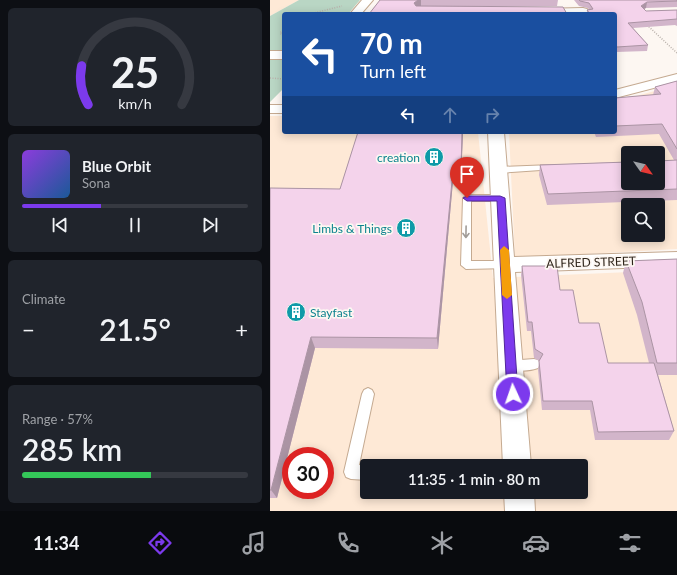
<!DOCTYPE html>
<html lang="en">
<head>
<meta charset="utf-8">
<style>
  body { margin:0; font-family:Lato,sans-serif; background:#20242c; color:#f1f3f6; height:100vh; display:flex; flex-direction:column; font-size:15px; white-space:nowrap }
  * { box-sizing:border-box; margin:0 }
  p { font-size:13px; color:#9ea1a6 }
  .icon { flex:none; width:22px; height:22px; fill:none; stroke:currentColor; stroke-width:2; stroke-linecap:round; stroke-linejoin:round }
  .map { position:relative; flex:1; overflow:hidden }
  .details { display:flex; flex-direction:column; gap:8px; padding:8px; background:#0d0f14; width:270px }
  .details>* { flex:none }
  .top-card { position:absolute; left:12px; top:12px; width:335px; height:122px; border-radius:4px; box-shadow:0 2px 10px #0003; background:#1a4fa0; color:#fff; overflow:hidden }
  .needle { width:26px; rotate:124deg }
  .tools { position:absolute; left:351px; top:146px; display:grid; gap:8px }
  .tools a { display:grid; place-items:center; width:44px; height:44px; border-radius:4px; background:#171b24; box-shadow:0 2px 10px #0003; font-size:20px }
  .speed { position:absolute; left:12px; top:447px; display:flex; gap:8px; font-size:20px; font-weight:700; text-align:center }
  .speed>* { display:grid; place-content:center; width:52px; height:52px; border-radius:50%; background:#171b24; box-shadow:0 2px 10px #0003; line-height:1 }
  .speed .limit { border:6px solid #d22; background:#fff; color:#111 }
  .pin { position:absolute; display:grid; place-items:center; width:34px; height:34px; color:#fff; margin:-41px -17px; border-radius:50% 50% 50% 0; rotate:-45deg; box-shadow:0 0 4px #0007 }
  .pin .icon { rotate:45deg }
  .me { position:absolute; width:44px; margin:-22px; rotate:357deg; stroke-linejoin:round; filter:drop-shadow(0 0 3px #0008) }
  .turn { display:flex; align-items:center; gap:14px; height:84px; padding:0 12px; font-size:18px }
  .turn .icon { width:52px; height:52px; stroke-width:2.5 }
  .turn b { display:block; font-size:28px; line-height:34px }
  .lanes { display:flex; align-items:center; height:38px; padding:0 12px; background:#0003; justify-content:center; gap:20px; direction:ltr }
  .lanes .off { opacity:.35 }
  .big { font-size:30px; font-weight:600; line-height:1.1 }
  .details .card { flex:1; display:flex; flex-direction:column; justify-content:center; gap:6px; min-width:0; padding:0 14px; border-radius:6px; background:#20242c }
  .details .dial { align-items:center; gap:0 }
  .dial svg { height:104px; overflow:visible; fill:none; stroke:#363941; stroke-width:7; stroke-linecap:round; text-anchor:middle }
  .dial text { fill:#f1f3f6; stroke:none }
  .song { display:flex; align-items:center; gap:12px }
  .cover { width:48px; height:48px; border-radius:6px; background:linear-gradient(135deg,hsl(270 70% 55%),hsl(210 70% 35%)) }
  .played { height:4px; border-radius:2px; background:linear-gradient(90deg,#7c3aed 35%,#363941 35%) }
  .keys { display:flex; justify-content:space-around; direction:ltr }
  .heat { display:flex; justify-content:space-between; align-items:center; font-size:22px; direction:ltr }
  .charge { height:6px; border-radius:3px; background:linear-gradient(90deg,#34c759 57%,#363941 0) }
  .trip { position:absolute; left:90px; top:459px; width:228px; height:40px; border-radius:4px; background:#171b24; box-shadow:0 2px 10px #0003; font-weight:600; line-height:40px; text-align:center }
  .tab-bar { display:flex; height:64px; justify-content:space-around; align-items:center; background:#090b0e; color:#9ea1a6 }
  .tab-bar .icon { width:28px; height:28px }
  .tab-bar .selected { color:#7c3aed }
  .tab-bar b { font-size:18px; color:#f1f3f6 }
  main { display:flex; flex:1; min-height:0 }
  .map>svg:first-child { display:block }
  .built { fill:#fee9d6; fill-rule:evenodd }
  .green { fill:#b9d6c4 }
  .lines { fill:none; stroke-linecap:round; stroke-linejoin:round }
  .lane-casing { stroke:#c5aa91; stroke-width:2 }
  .street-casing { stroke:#c5aa91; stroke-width:2 }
  .path { stroke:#b9b1ab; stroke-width:1.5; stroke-dasharray:1 1.5; stroke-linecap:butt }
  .lane { fill:#fff; fill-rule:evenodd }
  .street { fill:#fff; fill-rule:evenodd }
  .wall { fill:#d2b5ca }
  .shaded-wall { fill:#ab94a4 }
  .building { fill:#f4d3eb; stroke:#ab94a4 }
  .oneway { stroke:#a19c98 }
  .route { fill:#7c3aed; stroke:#51269a }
  .slow { fill:#f59e0b }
  .labels { text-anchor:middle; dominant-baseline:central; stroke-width:3.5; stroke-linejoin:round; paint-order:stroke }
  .culture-label { font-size:12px; fill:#0d838f; stroke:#fdf7f2; text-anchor:end }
  .street-label { font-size:12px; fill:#2e241a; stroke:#fdf7f2 }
</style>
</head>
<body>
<main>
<section class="details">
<div class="card dial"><svg viewBox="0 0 100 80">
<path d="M14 69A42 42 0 1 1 86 69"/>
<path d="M14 69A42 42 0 0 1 9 39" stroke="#7c3aed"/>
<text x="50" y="56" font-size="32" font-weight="700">25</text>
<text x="50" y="72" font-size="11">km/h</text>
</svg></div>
<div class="card">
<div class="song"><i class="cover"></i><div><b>Blue Orbit</b><p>Sona</p></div></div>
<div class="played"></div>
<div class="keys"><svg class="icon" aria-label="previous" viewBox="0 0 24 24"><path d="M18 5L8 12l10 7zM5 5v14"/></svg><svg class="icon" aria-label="pause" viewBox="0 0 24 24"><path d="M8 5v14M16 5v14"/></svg><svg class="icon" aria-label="next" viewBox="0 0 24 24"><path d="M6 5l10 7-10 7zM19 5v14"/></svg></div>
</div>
<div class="card"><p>Climate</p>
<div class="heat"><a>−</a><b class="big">21.5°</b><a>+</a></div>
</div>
<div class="card"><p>Range · 57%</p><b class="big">285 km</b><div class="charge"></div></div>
</section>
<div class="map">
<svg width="407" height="511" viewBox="0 0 407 511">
  <rect width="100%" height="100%" fill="#fdf7f2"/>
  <path class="built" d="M0,0H29L0,16Z
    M407,85V249L245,258L239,132H345L351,100ZM358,153H388V183H358ZM358,205H388V235H358Z
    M0,116H14V132H208L223,278L407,270V511H0ZM21,456H55V490H21ZM97,466H311V492H97Z"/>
  <path class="green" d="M29,0H90L78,14H14V88L0,102V16Z"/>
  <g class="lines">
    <defs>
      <path id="lane" d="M282,165H285V169L228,173L224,170L228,167Z
        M197,195H231L235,198L231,201H201V261H235L240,265L239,268L196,269L191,265L193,198Z
        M264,359L268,360L270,364L268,368C260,371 245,372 237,369L235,365L237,361Z
        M98,388L102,390L104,394L89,465L97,466V480L81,479L76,477L74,472L92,394L94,390Z"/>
      <path id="street" d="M92,0H103L91,14H80Z
        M313,8L317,9L321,14H265L264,12L269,9Z
        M0,51H14V59H0Z
        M407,74V82L345,98V90Z
        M0,105H14V113H0Z
        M218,132H234L244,257L407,252V266L245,272L261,466H233Z
        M234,492H264L265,511H235Z"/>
    </defs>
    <use href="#lane" class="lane-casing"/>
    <use href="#street" class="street-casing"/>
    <path class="path" d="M40,14L72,6
      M377,25L407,53
      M13,30L10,33L13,36
      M0,78L14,79"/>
    <use href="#lane" class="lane"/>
    <use href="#street" class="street"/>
  </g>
  <path class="wall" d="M110,0H288L287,6H212L99,14Z
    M304,0H407V7L376,8L374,9L376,11L407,10V26L405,25L363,28L378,45L377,51L346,52L345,51V14H317V10H319L318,8L309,6Z
    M407,81V200L277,205L269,175L270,165L404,160L389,134L326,137L324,132H345V98L383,95L385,87Z
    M88,132H200L193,133L191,181H183L168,349L45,348L7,498H0V188L70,189Z
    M407,259V375H388L404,431L399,440H325L320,410H272L268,370L269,361L264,358L261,331H257L251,275L252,266L290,290L309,323L338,363H379L367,315L353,273L356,261Z"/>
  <path class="shaded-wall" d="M148,0H151V6L145,12L144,3Z
    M377,2L376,8L370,11L371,6Z
    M192,132H193L191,181V171Z
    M183,171V181L168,349L167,338Z
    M41,337L45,348L7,498L1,490Z"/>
  <path class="building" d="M110,0H148L144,3L146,6L293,7L297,14H99Z
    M309,0H407V1L377,2L371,6L376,11L407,10V19L358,23L378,45L347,47L345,44V14H320L317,10L323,9L319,3L310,1Z
    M407,81V149L392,124L345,126V98L391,94L385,87Z
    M88,132H192L191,171H183L167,338L41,337L1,490H0V188L70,189Z
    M407,160V189L278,194L270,165L358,162V183H388V161Z
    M407,259V363H387L372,302L356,261Z
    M252,266H287L290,290H303L309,323H329L338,363H384L404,431L328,432L322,401H273L269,361L273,354L265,349L262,322H258Z"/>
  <defs><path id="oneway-shaft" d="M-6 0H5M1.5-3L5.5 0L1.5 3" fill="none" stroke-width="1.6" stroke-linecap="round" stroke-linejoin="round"/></defs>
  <use class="oneway" href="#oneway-shaft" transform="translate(196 232) rotate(91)"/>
  <path class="route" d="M230,196L235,198L248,394L247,397L243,399L239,397L237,394L227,201H197L193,198L197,196Z"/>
  <path class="slow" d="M234,246L239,250L242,295L237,299L232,295L230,250Z"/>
  <defs>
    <symbol id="building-disc" viewBox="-11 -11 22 22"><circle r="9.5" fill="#0f9aa8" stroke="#fdf7f2"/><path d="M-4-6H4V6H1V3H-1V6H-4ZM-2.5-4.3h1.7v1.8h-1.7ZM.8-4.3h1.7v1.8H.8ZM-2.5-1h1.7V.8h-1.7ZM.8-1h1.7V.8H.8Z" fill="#fff"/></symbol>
  </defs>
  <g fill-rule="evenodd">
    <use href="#building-disc" x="153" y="146" width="22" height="22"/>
    <use href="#building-disc" x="125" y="217" width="22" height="22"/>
    <use href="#building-disc" x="15" y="301" width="22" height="22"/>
  </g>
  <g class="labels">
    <g class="culture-label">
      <text x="150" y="157">creation</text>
      <text x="122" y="228">Limbs &amp; Things</text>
      <text x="40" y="312" text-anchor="start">Stayfast</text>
    </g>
    <g class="street-label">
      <text transform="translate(321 262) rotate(-2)">ALFRED STREET</text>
    </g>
  </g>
</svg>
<div class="tools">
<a><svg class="needle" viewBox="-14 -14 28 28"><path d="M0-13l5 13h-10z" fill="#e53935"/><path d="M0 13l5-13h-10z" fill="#9ea1a6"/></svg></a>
<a><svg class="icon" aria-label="search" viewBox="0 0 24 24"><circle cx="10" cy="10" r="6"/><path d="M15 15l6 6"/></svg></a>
</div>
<div class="speed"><div class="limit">30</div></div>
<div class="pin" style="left:197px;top:198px;background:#d93025"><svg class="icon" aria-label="arrive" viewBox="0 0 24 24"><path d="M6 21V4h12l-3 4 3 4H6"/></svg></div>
<svg class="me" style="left:243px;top:394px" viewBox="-20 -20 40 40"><circle r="17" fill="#7c3aed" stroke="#fff" stroke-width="3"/><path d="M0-11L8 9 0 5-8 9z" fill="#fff"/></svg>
<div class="trip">11:35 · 1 min · 80 m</div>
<div class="top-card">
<div class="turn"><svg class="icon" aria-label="left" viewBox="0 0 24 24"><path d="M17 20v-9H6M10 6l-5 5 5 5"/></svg><div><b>70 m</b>Turn left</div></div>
<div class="lanes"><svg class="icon" aria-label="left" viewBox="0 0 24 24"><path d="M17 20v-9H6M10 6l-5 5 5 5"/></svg><svg class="icon off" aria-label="ahead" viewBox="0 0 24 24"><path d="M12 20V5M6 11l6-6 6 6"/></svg><svg class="icon off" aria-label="right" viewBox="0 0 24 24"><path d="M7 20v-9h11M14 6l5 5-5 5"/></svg></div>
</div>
</div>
</main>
<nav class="tab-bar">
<b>11:34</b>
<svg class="icon selected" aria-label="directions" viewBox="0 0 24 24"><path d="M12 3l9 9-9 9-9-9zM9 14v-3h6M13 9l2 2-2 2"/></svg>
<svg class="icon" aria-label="music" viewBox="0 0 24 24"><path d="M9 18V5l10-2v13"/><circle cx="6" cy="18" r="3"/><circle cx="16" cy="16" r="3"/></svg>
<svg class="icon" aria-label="phone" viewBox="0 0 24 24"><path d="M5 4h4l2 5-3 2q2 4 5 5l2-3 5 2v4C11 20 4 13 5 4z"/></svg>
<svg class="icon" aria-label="climate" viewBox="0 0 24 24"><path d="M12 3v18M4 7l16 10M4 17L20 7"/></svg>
<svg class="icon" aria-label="car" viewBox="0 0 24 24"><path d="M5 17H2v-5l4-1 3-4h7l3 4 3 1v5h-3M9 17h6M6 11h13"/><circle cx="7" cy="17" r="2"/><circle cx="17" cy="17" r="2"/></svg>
<svg class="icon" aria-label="filters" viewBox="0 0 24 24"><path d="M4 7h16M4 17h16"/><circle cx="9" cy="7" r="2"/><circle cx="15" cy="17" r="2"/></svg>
</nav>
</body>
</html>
